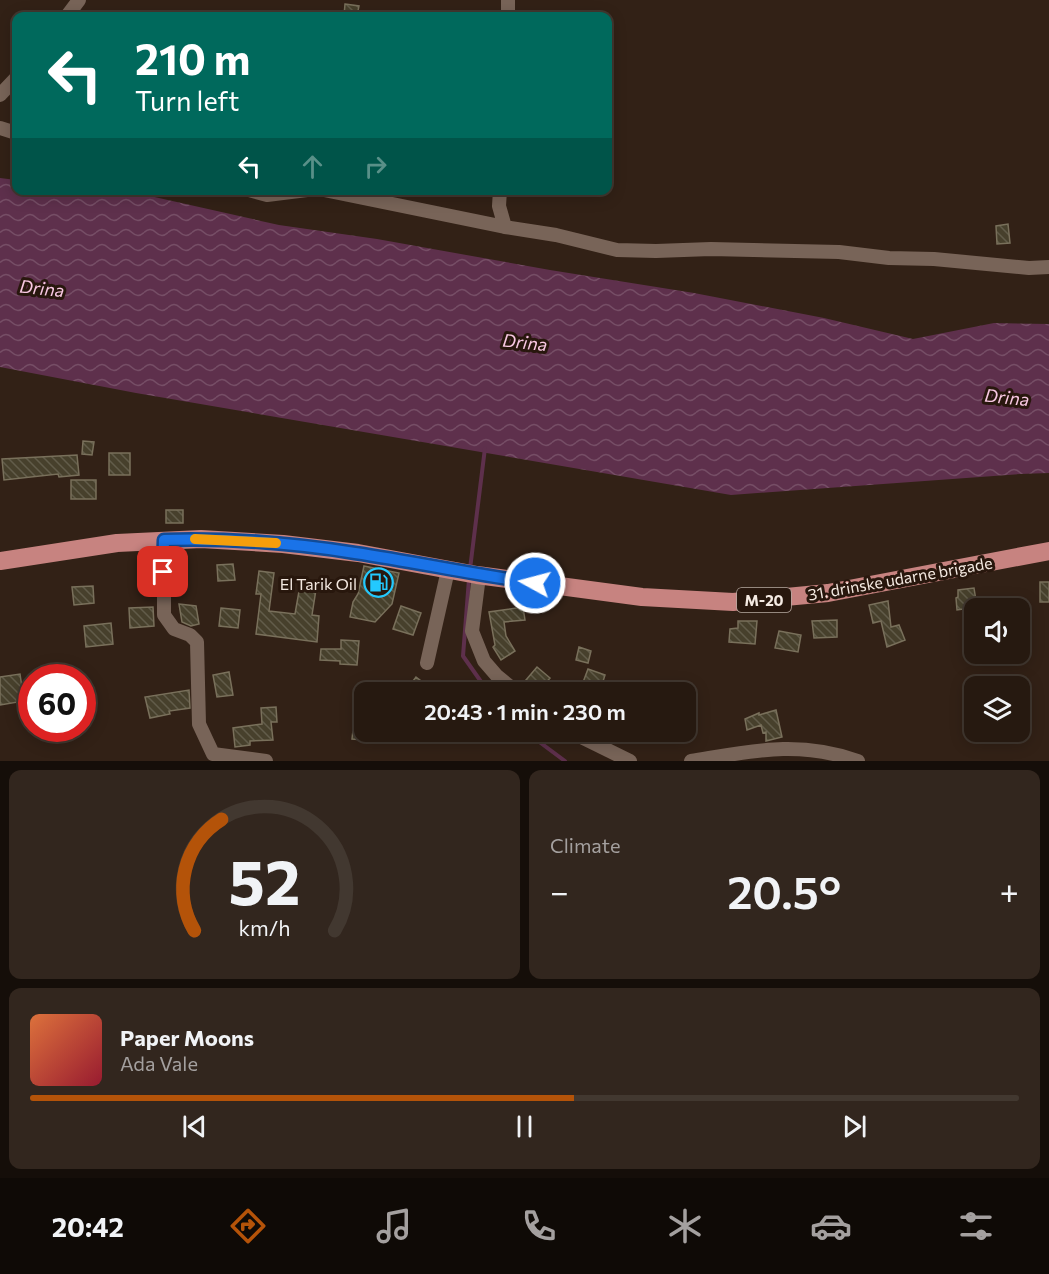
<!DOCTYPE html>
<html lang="en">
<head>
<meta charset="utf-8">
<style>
  body { margin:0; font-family:Commissioner,sans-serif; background:#32261e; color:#f1f3f6; height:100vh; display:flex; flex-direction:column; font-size:22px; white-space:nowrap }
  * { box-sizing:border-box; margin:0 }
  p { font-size:20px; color:#a4a09f }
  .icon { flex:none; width:33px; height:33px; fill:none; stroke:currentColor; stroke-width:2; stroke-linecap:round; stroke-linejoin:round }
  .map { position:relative; height:761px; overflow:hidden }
  .side { display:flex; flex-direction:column; gap:9px; padding:9px; background:#150e09; flex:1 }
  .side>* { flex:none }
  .top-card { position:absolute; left:12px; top:12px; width:600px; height:183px; border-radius:12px; box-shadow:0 3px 15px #0003,0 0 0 2px #423830; background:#00695c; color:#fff; overflow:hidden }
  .controls { position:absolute; left:964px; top:598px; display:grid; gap:12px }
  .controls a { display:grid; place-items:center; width:66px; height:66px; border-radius:12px; background:#261910; box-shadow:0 3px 15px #0003,0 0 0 2px #423830; font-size:30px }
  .speed { position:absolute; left:18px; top:664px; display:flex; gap:12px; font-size:30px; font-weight:700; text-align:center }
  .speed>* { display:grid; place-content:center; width:78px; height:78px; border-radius:50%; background:#261910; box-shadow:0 3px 15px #0003,0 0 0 2px #423830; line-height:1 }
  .speed .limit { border:9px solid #d22; background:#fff; color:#111 }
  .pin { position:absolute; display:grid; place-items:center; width:51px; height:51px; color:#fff; margin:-26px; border-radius:12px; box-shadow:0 3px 9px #0006 }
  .me { position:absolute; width:66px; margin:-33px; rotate:277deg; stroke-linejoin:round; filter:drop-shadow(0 0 4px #0008) }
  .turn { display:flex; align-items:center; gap:21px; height:126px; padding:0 24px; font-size:27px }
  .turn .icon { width:78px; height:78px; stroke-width:2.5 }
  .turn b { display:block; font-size:42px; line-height:51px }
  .lanes { display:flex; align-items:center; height:57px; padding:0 24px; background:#0003; justify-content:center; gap:30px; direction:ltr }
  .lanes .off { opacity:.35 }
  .big { font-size:45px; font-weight:600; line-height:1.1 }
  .side .card { flex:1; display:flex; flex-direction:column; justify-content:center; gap:9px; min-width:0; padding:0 21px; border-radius:12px; background:#32261e }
  .side .dial { align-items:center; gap:0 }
  .dial svg { height:156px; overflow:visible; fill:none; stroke:#423830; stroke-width:7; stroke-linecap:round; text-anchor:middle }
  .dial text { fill:#f1f3f6; stroke:none }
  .song { display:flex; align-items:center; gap:18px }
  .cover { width:72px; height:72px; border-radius:9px; background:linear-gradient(135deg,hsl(20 70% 55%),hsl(350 70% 35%)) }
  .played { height:6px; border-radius:3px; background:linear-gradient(90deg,#b45309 55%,#423830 55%) }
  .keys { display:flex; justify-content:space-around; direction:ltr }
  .heat { display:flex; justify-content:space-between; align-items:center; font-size:33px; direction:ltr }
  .side .tiles { flex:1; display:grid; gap:9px; grid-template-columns:1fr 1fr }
  .card:last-child { grid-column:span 2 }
  .trip { position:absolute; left:354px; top:682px; width:342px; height:60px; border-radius:12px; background:#261910; box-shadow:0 3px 15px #0003,0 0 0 2px #423830; font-weight:600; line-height:60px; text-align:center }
  .dock { display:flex; height:96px; justify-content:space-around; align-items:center; background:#0f0a06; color:#a4a09f }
  .dock .icon { width:42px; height:42px }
  .dock .current { color:#b45309 }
  .dock b { font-size:27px; color:#f1f3f6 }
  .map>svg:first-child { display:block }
  .water { fill:url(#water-waves) }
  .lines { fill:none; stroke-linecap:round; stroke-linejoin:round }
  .stream { stroke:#5e304c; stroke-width:4 }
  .building { fill:url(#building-back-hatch); stroke:#79705b; stroke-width:1.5 }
  .minor { stroke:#786458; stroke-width:14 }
  .major { stroke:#c78380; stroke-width:18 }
  .route-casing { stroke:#114b97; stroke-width:15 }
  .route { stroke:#1a73e8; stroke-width:10 }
  .slow { stroke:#f59e0b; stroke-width:10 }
  .labels { text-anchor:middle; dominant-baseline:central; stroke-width:6; stroke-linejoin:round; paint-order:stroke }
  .shield { fill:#28170d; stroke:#b7aaa1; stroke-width:1.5 }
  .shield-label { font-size:15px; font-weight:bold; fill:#f4e9e1 }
  .street-label { font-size:16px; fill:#f4e9e1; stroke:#28170d }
  .poi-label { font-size:16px; fill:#f4e9e1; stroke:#28170d; text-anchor:end }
  .water-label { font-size:18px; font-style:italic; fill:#f9c8e3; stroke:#28170d }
</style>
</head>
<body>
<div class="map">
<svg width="1049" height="761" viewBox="0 0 1049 761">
  <defs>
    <pattern id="water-waves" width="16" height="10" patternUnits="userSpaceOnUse" patternTransform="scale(1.5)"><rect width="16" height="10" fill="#5e304c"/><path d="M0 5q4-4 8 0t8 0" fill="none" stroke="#764e66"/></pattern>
    <pattern id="building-back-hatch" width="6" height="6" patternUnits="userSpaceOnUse" patternTransform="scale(1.5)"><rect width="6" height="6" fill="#47402c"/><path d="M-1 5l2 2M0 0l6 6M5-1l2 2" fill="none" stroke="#625c4a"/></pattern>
  </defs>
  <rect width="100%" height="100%" fill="#322116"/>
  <path class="water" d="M0,178L16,180V190H108L150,196L279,225L377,239L550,270L694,293L824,318L913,339L994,323L1049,324V473L1020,474L731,495L136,393L0,367Z"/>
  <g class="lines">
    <path class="stream" d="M470,569L485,448
      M469,579L463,656L489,693
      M526,732L565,761"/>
  </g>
  <path class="building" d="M345,4L359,6L357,16H344Z
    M1008,224L1010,243L997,244L996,226Z
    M83,441L94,442L92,455L82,454Z
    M109,453H130V475H109Z
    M77,455L79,475L59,477L58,474L4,480L2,459Z
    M71,480H96V499H71Z
    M166,510H183V523H166Z
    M186,562L187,584L173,585V563Z
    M233,564L235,580L218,581L217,565Z
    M364,566L399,573L392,604L375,622L350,617L353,602L358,594Z
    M259,571L274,573L269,611L295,614L301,580L317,583L312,615L319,616L317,642L256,634L261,594H256Z
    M1040,582H1049V602H1040Z
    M93,586L94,603L74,605L72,587Z
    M974,588L977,607L957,610L956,598L958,597V590Z
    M888,601L891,627L899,625L905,640L887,647L881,621L873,623L869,605Z
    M179,604L196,606L199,624L191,626L182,622Z
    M401,606L421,613L413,635L393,629Z
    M153,607L154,626L130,628L129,608Z
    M523,607L525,620L504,622L506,636L515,651L501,660L493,647L495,645L489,612Z
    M221,608L240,610L238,628L219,626Z
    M837,620V637L814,638L812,621Z
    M738,621H757L755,644L729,642L730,629L738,628Z
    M111,623L113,644L86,647L84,626Z
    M779,631L801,635L798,652L775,648Z
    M341,640L359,641L357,665L340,664V661L320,660L321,649H341Z
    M579,647L591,651L588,663L576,660Z
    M537,667L550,678L539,691L526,680Z
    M588,669L605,675L600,691L582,685Z
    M229,672L233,695L217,697L213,675Z
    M20,674L24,701L0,705V677Z
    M416,677L437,693H404Z
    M189,690L190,708L169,711L170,714L150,718L145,697Z
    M276,707L277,722H271L273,740L250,741V745L235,747L233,728L262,724L261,708Z
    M776,710L782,737L766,741V732L763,733L761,725L747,730L745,719L759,713V715Z
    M354,722L364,724V740L352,739Z
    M622,732H662L661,743L622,738Z"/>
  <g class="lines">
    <path class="minor" d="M508,0V16
      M67,16L79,0
      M0,95L16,78
      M0,128L16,133
      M249,190L267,195L307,190
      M324,190L505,227
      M500,190L499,206L505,227L556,235L617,250L656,251L711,249L839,252L889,258L934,259L1029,268L1049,267
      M164,540V615L174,629L190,635L197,642L199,724L213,754L266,761
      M479,576L472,631L484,661L497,676L518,693
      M427,663L448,570
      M571,732L630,761
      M691,761C753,751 798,740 858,761"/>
    <path class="major" d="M0,561L117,543L201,539L283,544L358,553L477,575L642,597L733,602L828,593L1049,551"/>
  </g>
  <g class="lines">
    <defs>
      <path id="route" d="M163,572L164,540C228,538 292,543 355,553C416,562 475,575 535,583"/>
    </defs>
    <use href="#route" class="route-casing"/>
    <use href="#route" class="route"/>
    <path class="slow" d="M195,539L276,543"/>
  </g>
  <defs>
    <symbol id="fuel-ring" viewBox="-11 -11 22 22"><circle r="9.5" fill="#28170d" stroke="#23c9fe" stroke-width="1.5"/><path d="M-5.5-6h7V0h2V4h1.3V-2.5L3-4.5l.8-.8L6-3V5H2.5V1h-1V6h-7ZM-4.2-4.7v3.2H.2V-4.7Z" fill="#23c9fe"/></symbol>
  </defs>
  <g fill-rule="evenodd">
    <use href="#fuel-ring" x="362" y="566" width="33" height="33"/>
  </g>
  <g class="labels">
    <rect class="shield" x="737" y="588" width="54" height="24" rx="4.5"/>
    <g class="shield-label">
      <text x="764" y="600">M-20</text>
    </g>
    <g class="street-label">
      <text transform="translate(900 578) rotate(-10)">31. drinske udarne brigade</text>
    </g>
    <g class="poi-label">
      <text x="357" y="583">El Tarik Oil</text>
    </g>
    <g class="water-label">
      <text transform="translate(42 288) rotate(6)">Drina</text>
      <text transform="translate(525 342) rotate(6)">Drina</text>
      <text transform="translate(1007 397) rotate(6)">Drina</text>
    </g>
  </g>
</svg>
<div class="controls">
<a><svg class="icon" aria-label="sound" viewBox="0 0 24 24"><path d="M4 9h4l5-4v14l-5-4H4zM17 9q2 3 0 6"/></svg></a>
<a><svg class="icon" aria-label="layers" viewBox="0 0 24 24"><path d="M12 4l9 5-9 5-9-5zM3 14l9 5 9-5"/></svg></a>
</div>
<div class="speed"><div class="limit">60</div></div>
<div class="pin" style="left:163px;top:572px;background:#d93025"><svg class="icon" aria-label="arrive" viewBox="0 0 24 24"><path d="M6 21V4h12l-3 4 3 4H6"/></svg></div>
<svg class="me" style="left:535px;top:583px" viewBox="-20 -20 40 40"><circle r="17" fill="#1a73e8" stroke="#fff" stroke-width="3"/><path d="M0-11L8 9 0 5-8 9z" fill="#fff"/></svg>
<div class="trip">20:43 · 1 min · 230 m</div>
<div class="top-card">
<div class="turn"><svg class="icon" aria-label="left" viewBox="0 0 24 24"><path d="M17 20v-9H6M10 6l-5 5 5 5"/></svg><div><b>210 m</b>Turn left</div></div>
<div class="lanes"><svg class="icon" aria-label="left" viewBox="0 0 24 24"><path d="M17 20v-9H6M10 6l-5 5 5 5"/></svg><svg class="icon off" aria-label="ahead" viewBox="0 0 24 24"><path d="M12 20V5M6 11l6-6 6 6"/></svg><svg class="icon off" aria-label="right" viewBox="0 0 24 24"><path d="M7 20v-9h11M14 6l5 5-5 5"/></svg></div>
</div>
</div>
<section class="side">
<div class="tiles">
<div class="card dial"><svg viewBox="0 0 100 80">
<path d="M14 69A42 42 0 1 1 86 69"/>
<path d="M14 69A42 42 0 0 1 28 12" stroke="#b45309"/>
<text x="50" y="56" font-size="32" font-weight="700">52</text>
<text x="50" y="72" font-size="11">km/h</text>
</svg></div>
<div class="card"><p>Climate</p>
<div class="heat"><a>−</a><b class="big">20.5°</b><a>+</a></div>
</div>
<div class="card">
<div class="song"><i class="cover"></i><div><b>Paper Moons</b><p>Ada Vale</p></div></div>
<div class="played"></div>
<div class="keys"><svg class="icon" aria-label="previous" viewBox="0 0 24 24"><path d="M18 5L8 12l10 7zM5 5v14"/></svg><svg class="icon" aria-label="pause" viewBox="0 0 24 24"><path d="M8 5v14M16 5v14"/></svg><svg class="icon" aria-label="next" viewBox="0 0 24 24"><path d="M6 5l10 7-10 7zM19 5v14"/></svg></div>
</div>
</div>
</section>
<nav class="dock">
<b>20:42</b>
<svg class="icon current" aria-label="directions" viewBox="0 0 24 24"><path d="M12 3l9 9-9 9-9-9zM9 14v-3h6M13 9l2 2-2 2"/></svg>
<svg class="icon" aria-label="music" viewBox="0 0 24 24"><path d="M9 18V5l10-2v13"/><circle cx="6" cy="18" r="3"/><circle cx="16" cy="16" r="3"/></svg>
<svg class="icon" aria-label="phone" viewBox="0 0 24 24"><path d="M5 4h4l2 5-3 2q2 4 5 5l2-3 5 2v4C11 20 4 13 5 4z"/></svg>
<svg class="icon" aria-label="climate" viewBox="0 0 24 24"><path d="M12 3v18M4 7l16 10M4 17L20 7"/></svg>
<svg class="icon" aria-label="car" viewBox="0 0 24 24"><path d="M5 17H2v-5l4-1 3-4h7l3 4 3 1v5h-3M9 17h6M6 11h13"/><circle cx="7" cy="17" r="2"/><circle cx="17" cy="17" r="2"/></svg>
<svg class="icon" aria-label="filters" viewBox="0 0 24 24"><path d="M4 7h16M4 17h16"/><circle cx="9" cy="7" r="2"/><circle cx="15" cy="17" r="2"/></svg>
</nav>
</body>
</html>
